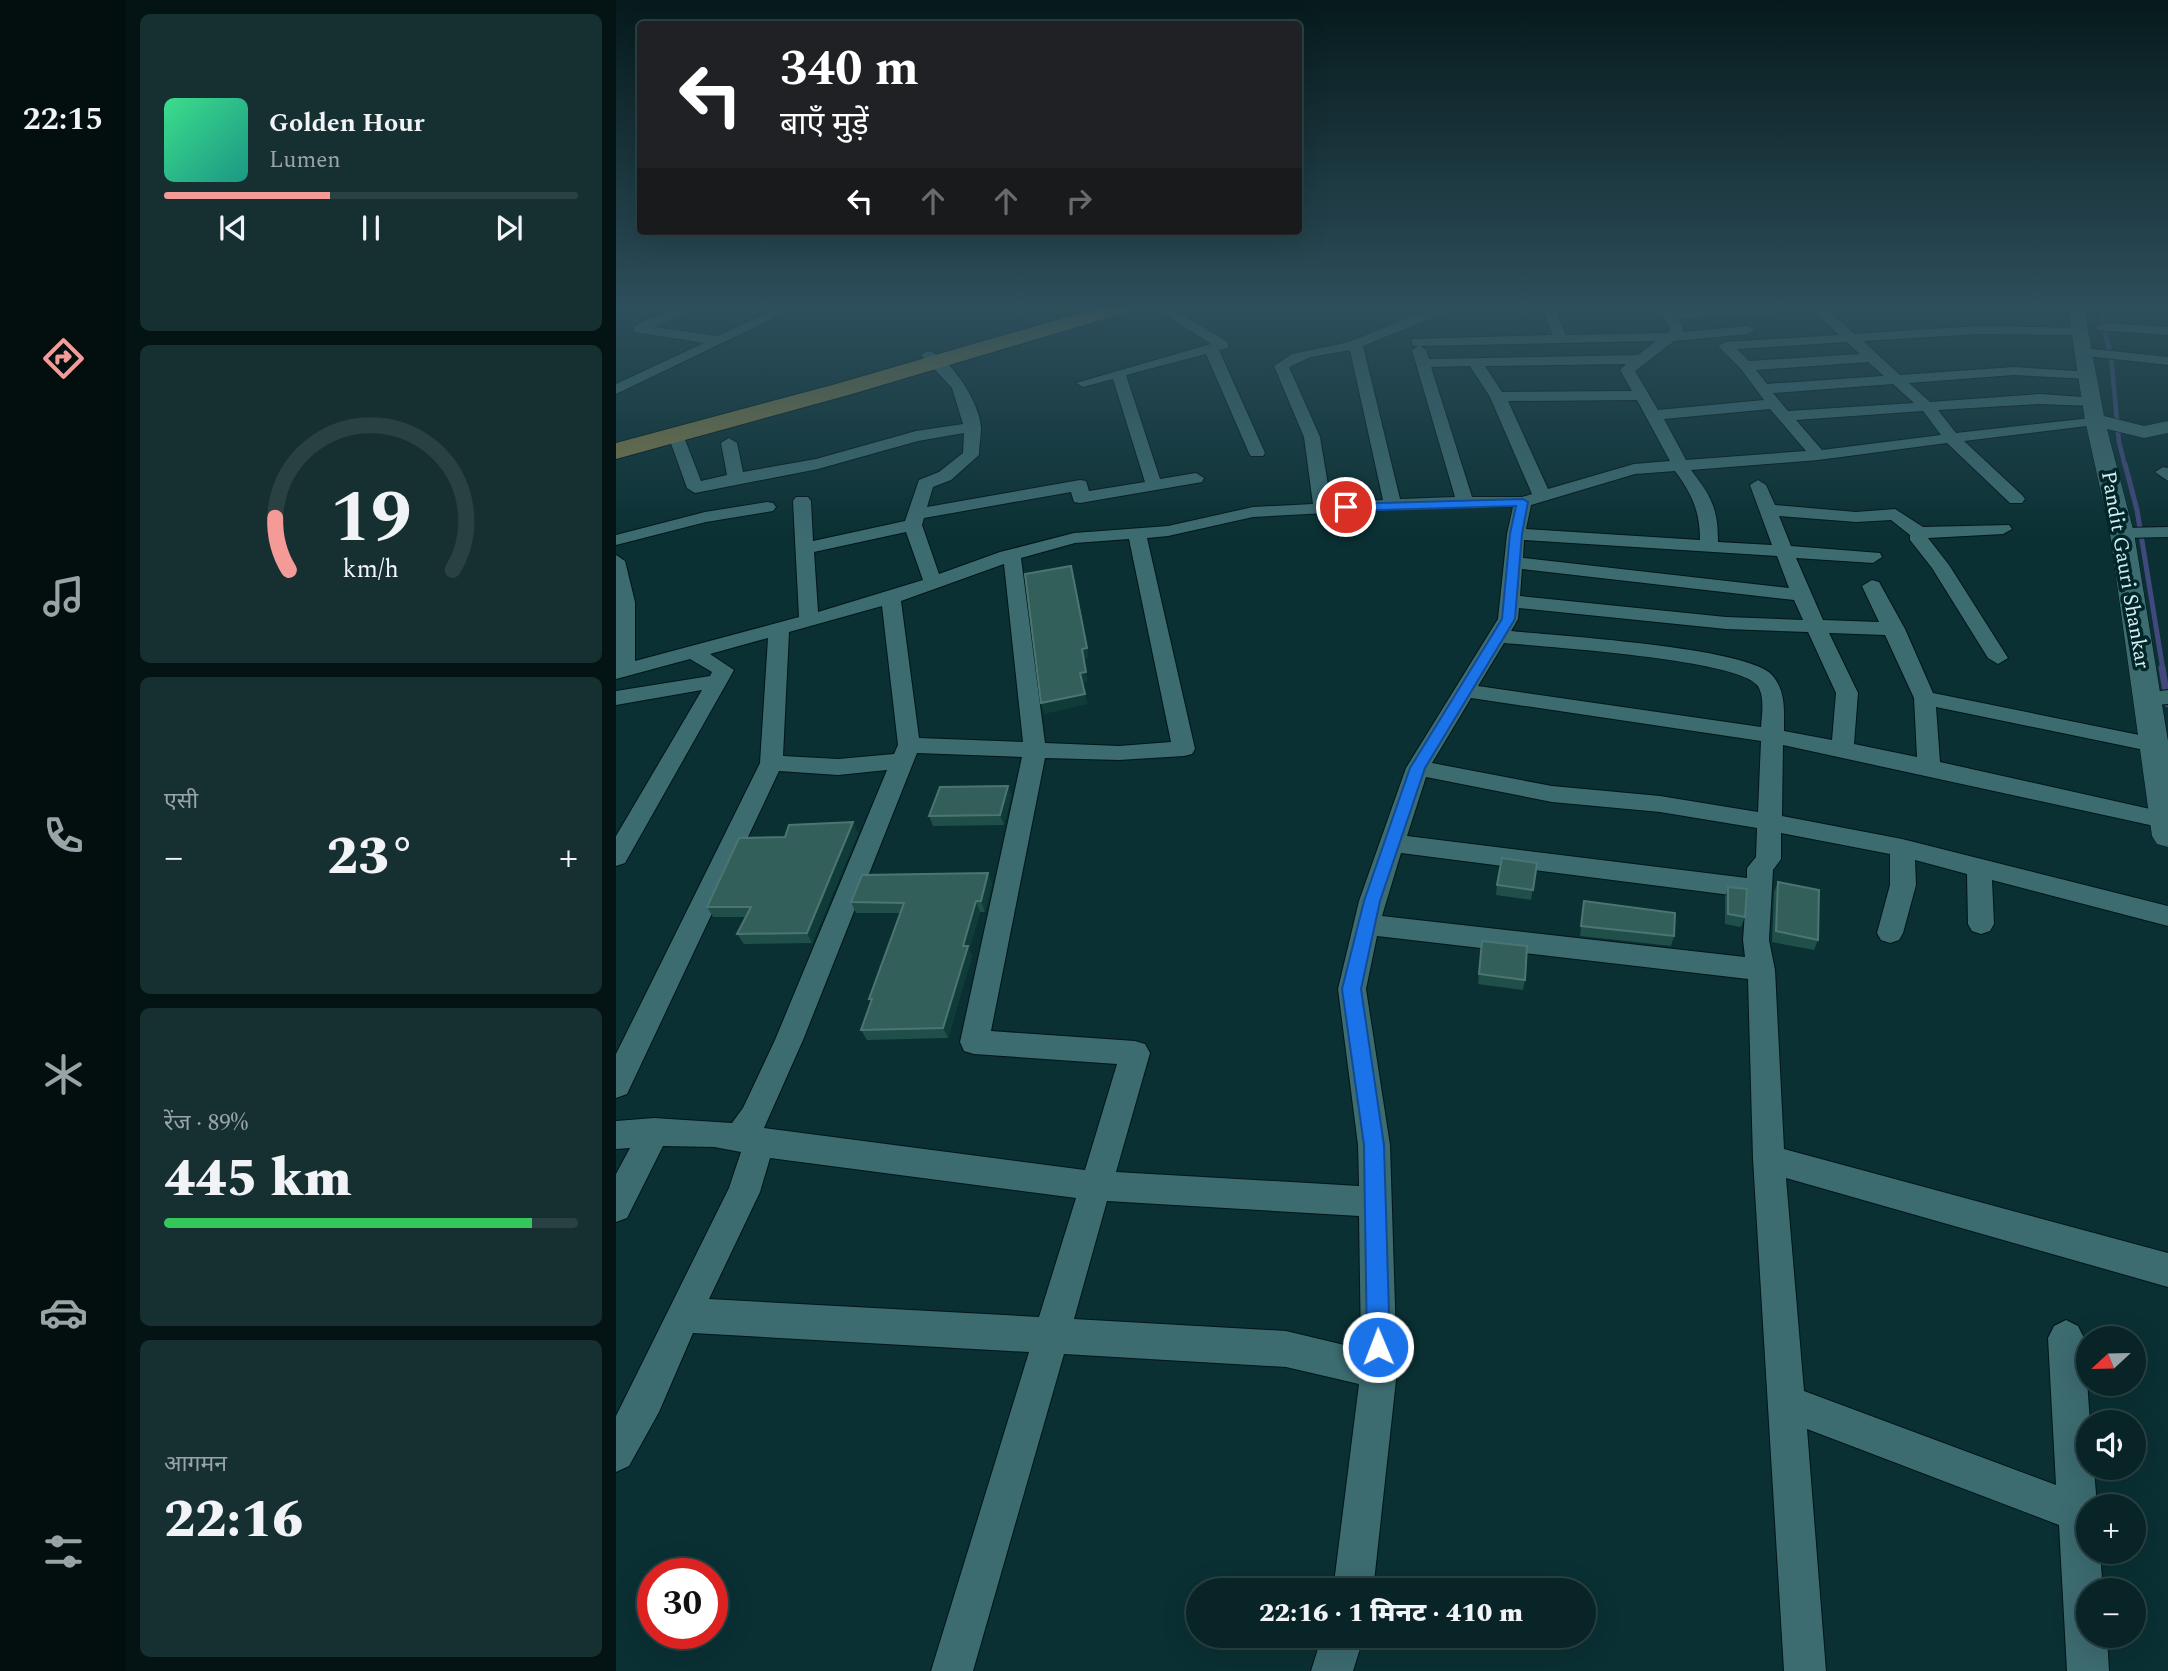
<!DOCTYPE html>
<html lang="hi">
<head>
<meta charset="utf-8">
<style>
  body { margin:0; font-family:Spectral,"Noto Sans Devanagari",serif; background:#163032; color:#f1f3f6; height:100vh; display:flex; flex-direction:column; font-size:26px; white-space:nowrap }
  * { box-sizing:border-box; margin:0 }
  p { font-size:23px; color:#98a4a7 }
  .icon { flex:none; width:38px; height:38px; fill:none; stroke:currentColor; stroke-width:2; stroke-linecap:round; stroke-linejoin:round }
  .map { position:relative; flex:1; overflow:hidden }
  .sheet { display:flex; flex-direction:column; gap:14px; padding:14px; background:#041415; width:490px }
  .sheet>* { flex:none }
  .hud { position:absolute; left:21px; top:21px; width:665px; height:214px; border-radius:7px; box-shadow:0 7px 28px #0002,0 0 0 2px #294143; background:#202124; color:#fff; overflow:hidden }
  .needle { width:46px; rotate:248deg }
  .controls { position:absolute; left:1460px; top:1326px; display:grid; gap:14px }
  .controls a { display:grid; place-items:center; width:70px; height:70px; border-radius:50%; background:#082426; box-shadow:0 7px 28px #0002,0 0 0 2px #294143; font-size:35px }
  .speed { position:absolute; left:21px; top:1558px; display:flex; gap:14px; font-size:35px; font-weight:700; text-align:center }
  .speed>* { display:grid; place-content:center; width:91px; height:91px; border-radius:50%; background:#082426; box-shadow:0 7px 28px #0002,0 0 0 2px #294143; line-height:1 }
  .speed .limit { border:10px solid #d22; background:#fff; color:#111 }
  .pin { position:absolute; display:grid; place-items:center; width:60px; height:60px; color:#fff; margin:-30px; border:4px solid #fff; border-radius:50%; box-shadow:0 2px 7px #0007 }
  .me { position:absolute; width:77px; margin:-38px; rotate:359deg; stroke-linejoin:round; filter:drop-shadow(0 0 5px #0008) }
  .turn { display:flex; align-items:center; gap:24px; height:147px; padding:0 28px; font-size:32px }
  .turn .icon { width:91px; height:91px; stroke-width:2.5 }
  .turn b { display:block; font-size:49px; line-height:60px }
  .lanes { display:flex; align-items:center; height:66px; padding:0 28px; background:#0003; justify-content:center; gap:35px; direction:ltr }
  .lanes .off { opacity:.35 }
  .big { font-size:52px; font-weight:800; line-height:1.1 }
  .sheet .card { flex:1; display:flex; flex-direction:column; justify-content:center; gap:10px; min-width:0; padding:0 24px; border-radius:10px; background:#163032 }
  .sheet .dial { align-items:center; gap:0 }
  .dial svg { height:182px; overflow:visible; fill:none; stroke:#294143; stroke-width:7; stroke-linecap:round; text-anchor:middle }
  .dial text { fill:#f1f3f6; stroke:none }
  .song { display:flex; align-items:center; gap:21px }
  .cover { width:84px; height:84px; border-radius:10px; background:linear-gradient(135deg,hsl(150 70% 55%),hsl(170 70% 35%)) }
  .played { height:7px; border-radius:4px; background:linear-gradient(90deg,#f59b97 40%,#294143 40%) }
  .keys { display:flex; justify-content:space-around; direction:ltr }
  .heat { display:flex; justify-content:space-between; align-items:center; font-size:38px; direction:ltr }
  .charge { height:10px; border-radius:5px; background:linear-gradient(90deg,#34c759 89%,#294143 0) }
  .trip { position:absolute; left:570px; top:1578px; width:410px; height:70px; border-radius:35px; background:#082426; box-shadow:0 7px 28px #0002,0 0 0 2px #294143; font-weight:800; line-height:70px; text-align:center }
  main { display:flex; flex:1; min-height:0 }
  .dock { display:flex; flex-direction:column; width:126px; justify-content:space-around; align-items:center; background:#030e0f; color:#98a4a7 }
  .dock .icon { width:49px; height:49px }
  .dock .current { color:#f59b97 }
  .dock b { font-size:32px; color:#f1f3f6 }
  .map>svg:first-child { display:block }
  .lines { fill:none; stroke-linecap:round; stroke-linejoin:round }
  .stream-far2 { stroke:#40487c; stroke-width:4.5 }
  .stream-far1 { stroke:#40487c; stroke-width:5 }
  .stream { stroke:#40487c; stroke-width:7 }
  .minor-casing { stroke:#001618; stroke-width:2 }
  .tertiary-casing { stroke:#001618; stroke-width:1 }
  .primary-casing { stroke:#001618; stroke-width:2 }
  .minor { fill:#3c6b70; fill-rule:evenodd }
  .tertiary { fill:#3c6b70; fill-rule:evenodd }
  .primary { fill:#7f7947; fill-rule:evenodd }
  .wall { fill:#204e49 }
  .shaded-wall { fill:#0f3b38 }
  .building { fill:#335f5a; stroke:#4c7572; stroke-width:2 }
  .route { fill:#1a73e8; stroke:#114b97; stroke-width:2 }
  .labels { text-anchor:middle; dominant-baseline:central; stroke-width:7; stroke-linejoin:round; paint-order:stroke }
  .far-street-label { font-size:21px; fill:#d5edef; stroke:#002629 }
</style>
</head>
<body>
<main>
<nav class="dock">
<b>22:15</b>
<svg class="icon current" aria-label="directions" viewBox="0 0 24 24"><path d="M12 3l9 9-9 9-9-9zM9 14v-3h6M13 9l2 2-2 2"/></svg>
<svg class="icon" aria-label="music" viewBox="0 0 24 24"><path d="M9 18V5l10-2v13"/><circle cx="6" cy="18" r="3"/><circle cx="16" cy="16" r="3"/></svg>
<svg class="icon" aria-label="phone" viewBox="0 0 24 24"><path d="M5 4h4l2 5-3 2q2 4 5 5l2-3 5 2v4C11 20 4 13 5 4z"/></svg>
<svg class="icon" aria-label="climate" viewBox="0 0 24 24"><path d="M12 3v18M4 7l16 10M4 17L20 7"/></svg>
<svg class="icon" aria-label="car" viewBox="0 0 24 24"><path d="M5 17H2v-5l4-1 3-4h7l3 4 3 1v5h-3M9 17h6M6 11h13"/><circle cx="7" cy="17" r="2"/><circle cx="17" cy="17" r="2"/></svg>
<svg class="icon" aria-label="filters" viewBox="0 0 24 24"><path d="M4 7h16M4 17h16"/><circle cx="9" cy="7" r="2"/><circle cx="15" cy="17" r="2"/></svg>
</nav>
<section class="sheet">
<div class="card">
<div class="song"><i class="cover"></i><div><b>Golden Hour</b><p>Lumen</p></div></div>
<div class="played"></div>
<div class="keys"><svg class="icon" aria-label="previous" viewBox="0 0 24 24"><path d="M18 5L8 12l10 7zM5 5v14"/></svg><svg class="icon" aria-label="pause" viewBox="0 0 24 24"><path d="M8 5v14M16 5v14"/></svg><svg class="icon" aria-label="next" viewBox="0 0 24 24"><path d="M6 5l10 7-10 7zM19 5v14"/></svg></div>
</div>
<div class="card dial"><svg viewBox="0 0 100 80">
<path d="M14 69A42 42 0 1 1 86 69"/>
<path d="M14 69A42 42 0 0 1 8 46" stroke="#f59b97"/>
<text x="50" y="56" font-size="32" font-weight="700">19</text>
<text x="50" y="72" font-size="11">km/h</text>
</svg></div>
<div class="card"><p>एसी</p>
<div class="heat"><a>−</a><b class="big">23°</b><a>+</a></div>
</div>
<div class="card"><p>रेंज · 89%</p><b class="big">445 km</b><div class="charge"></div></div>
<div class="card"><p>आगमन</p><b class="big">22:16</b></div>
</section>
<div class="map">
<svg width="1552" height="1671" viewBox="0 0 1552 1671">
  <rect width="100%" height="100%" fill="#0a3033"/>
  <g class="lines">
    <path class="stream-far2" d="M1482,304L1495,356L1503,442L1509,466"/>
    <path class="stream-far1" d="M1509,464L1521,510L1547,670"/>
    <path class="stream" d="M1546,668L1552,704"/>
    <defs>
      <path id="minor" d="M24,304L74,305V311L38,327L102,336L170,304H187L0,394V384L88,343L18,332V326L53,310Z
        M533,304H548L612,342V348L603,350L649,453L647,456H635L633,453L590,354L510,375L544,479L580,473L588,478L586,482L464,503L458,502L455,492L308,518L306,525L323,574L384,552L458,533L552,526L637,507L697,504L688,437L658,366L676,354L733,342L823,305L861,304L831,312L747,346L784,499L839,497L796,350L802,346L796,345V339L937,335L924,304H937L950,335L1051,333L1055,330L1041,304H1054L1057,311L1169,304H1243L1237,308L1211,309L1238,334L1363,326L1469,328L1471,331L1464,335L1363,334L1247,341L1284,375L1398,367L1476,372V378L1471,379L1398,375L1293,383L1314,402L1424,394L1481,398V404L1476,406L1424,404L1322,410L1340,433L1484,417L1487,420L1479,425L1348,441L1406,495L1409,499L1406,503H1394L1331,443L1202,460L1075,470C1095,496 1102,508 1102,542L1156,545L1134,485L1142,480L1150,485L1159,505L1240,512L1279,509L1307,527L1393,525L1396,529L1387,534L1312,538L1333,565L1392,658L1382,664L1372,658L1316,568L1294,540V535L1275,520L1240,522L1163,516L1175,546L1264,553L1266,557L1257,563L1180,558L1207,620L1263,622L1246,586L1256,580L1263,582L1289,629L1317,693L1538,738L1546,740L1549,745L1546,750L1538,752L1320,707L1324,762L1552,813V829L1167,745L1166,816L1286,839L1552,906V926L1376,880L1378,924L1374,931L1365,934L1356,931L1352,924L1351,874L1299,860L1300,885L1287,933L1283,940L1274,943L1265,940L1261,933L1274,885V854L1165,833V859L1157,870L1153,940L1159,970L1168,1149L1552,1253V1287L1170,1178L1188,1391L1440,1485L1432,1338L1438,1326L1450,1320L1462,1326L1468,1338L1474,1423L1472,1468H1478L1481,1507H1472V1552H1484L1487,1591H1472V1636H1491L1493,1671H1451L1443,1525L1191,1429L1210,1671H1168L1137,1159L1132,979L761,936L750,989L774,1145L781,1371L757,1591H717L743,1384L670,1367L448,1354L357,1671H315L413,1352L77,1333L43,1412L13,1466L0,1472V1416L113,1188L125,1152L98,1147L47,1146L11,1218L0,1222V1174L14,1148L0,1149V1121L38,1118L116,1123L127,1108L159,1040L271,770L222,775L163,771L11,1094L0,1098V1054L144,763L152,638L94,654L118,670L9,863L0,866V836L86,690L0,705V691L94,676L96,672L74,659L0,679V555L9,561L19,602V661L183,617L177,501L180,497H192L195,501L197,541L289,521L303,480L323,472L347,453L348,433L302,441L202,469L79,493L71,488L52,435L60,430L66,432L85,481L111,475L105,443L113,438L121,443L127,472L200,459L300,431L347,424L336,388L305,355L312,351C336,357 365,406 365,428C365,436 363,446 363,455L335,480L317,487L311,507L464,480L470,481L473,491L529,482L497,379L467,387L460,383L595,344ZM1196,310L1223,335L1109,342L1102,346L1125,369L1148,400L1042,410L1019,371L1058,341L1132,334L1139,330L1132,326L1068,332L1062,318ZM1040,341L1022,355L813,359L810,350L804,346ZM1231,342L1244,354L1133,361L1121,349ZM734,350L767,500L715,503L704,437L673,367L695,357ZM1252,362L1268,376L1151,384L1140,370ZM1010,364L1004,370L1016,391L886,392L869,366ZM854,366L874,397L916,494L906,497H856L815,367ZM1277,384L1298,403L1172,411L1157,393ZM1021,400L1054,461L1018,464L932,489L892,401ZM1154,409L1190,451L1070,460L1048,419ZM1307,411L1325,435L1206,450L1180,420ZM1059,471C1076,494 1084,511 1084,540L910,529L915,505L1019,474ZM824,507H897L891,534L882,619L790,768L743,901L722,989L742,1145L743,1186L500,1172L534,1053L529,1044L519,1041L375,1031L429,758L503,760L568,756L576,754L579,749L531,538L552,536L637,517ZM290,532L307,580L202,612L198,552ZM513,539L555,742L503,746L429,743L405,558L459,543ZM908,540L1161,556L1173,588L907,558ZM388,564L407,742L303,738L285,601ZM906,569L1178,600L1187,620L1110,617L904,596ZM266,606L282,745L278,754L222,759L167,756L173,632ZM903,608L1110,629L1192,632L1220,693L1216,740L1168,731C1168,710 1170,691 1156,675C1131,647 941,636 895,631L902,619ZM1213,633L1269,635L1298,698L1301,757L1238,744L1242,693ZM888,643C931,647 1119,659 1141,685C1149,695 1146,714 1145,727L862,686ZM855,698L1145,741L1142,812L1044,796L936,786L816,763ZM301,753L406,757L344,1042L348,1051L358,1054L501,1064L469,1170L148,1128L187,1040ZM810,777L936,802L1044,812L1141,828L1140,857L1131,868V878L791,836ZM785,853L1130,897L1127,940L1129,957L766,916ZM154,1158L460,1198L423,1317L93,1299L144,1192ZM491,1201L743,1216L745,1349L670,1331L458,1319Z
        M1344,304C1365,304 1455,300 1467,309L1460,313L1350,308Z
        M1487,323L1552,327V335L1482,330L1480,327Z
        M1467,348L1552,357V365L1462,355L1460,352Z
        M1547,467L1552,468V481L1539,472Z
        M151,502L157,503L160,507L157,511L90,522L0,545V535L89,512Z
        M1552,527V537L1506,538L1497,533L1506,528Z
        M1552,690V704L1531,706L1520,699L1523,694Z
        M706,1636H748L737,1671H695Z"/>
      <path id="tertiary" d="M1451,304H1467L1488,416L1528,426L1552,421V433L1528,438L1491,429L1518,533L1552,741V847L1541,844L1536,836L1494,533L1469,420Z"/>
      <path id="primary" d="M495,304H528L525,308L236,394L0,459V443L220,384Z"/>
    </defs>
    <use href="#minor" class="minor-casing"/>
    <use href="#tertiary" class="tertiary-casing"/>
    <use href="#primary" class="primary-casing"/>
    <use href="#minor" class="minor"/>
    <use href="#tertiary" class="tertiary"/>
    <use href="#primary" class="primary"/>
  </g>
  <path class="wall" d="M392,786L395,796L388,825L317,826L313,816Z
    M242,833L196,943L128,944L121,934L130,917H97L91,907Z
    M921,863L915,900L880,895L881,885Z
    M1162,882L1202,940L1198,950L1156,942L1158,892Z
    M376,883L369,912H364L353,950L356,956L332,1038L251,1040L245,1030L255,1002L253,999L284,913H240L235,902Z
    M1112,887L1129,917L1125,927L1109,924V897Z
    M968,901L1058,936L1055,946L964,936Z
    M866,941L909,980L907,990L862,984Z"/>
  <path class="shaded-wall" d="M458,576L473,658L468,659L472,682L466,683L464,673L466,649Z
    M469,694L472,704L428,714L425,703Z
    M392,786L395,796L388,825L384,815Z
    M237,822L242,833L196,943L191,933Z
    M372,873L376,883L369,912L365,901Z
    M360,901L364,912L353,950L356,956L332,1038L327,1028L347,946Z"/>
  <path class="building" d="M455,566L471,648L466,649L470,672L464,673L469,694L425,703L409,574Z
    M392,786L384,815L313,816L324,787Z
    M237,822L191,933L121,934L135,907H91L123,838L169,837L173,825Z
    M886,858L921,863L917,890L881,885Z
    M372,873L365,901H360L347,946H352L327,1028L245,1030L256,999H253L288,903L235,902L246,875Z
    M1162,882L1203,890L1202,940L1160,931Z
    M1112,887L1131,889L1129,917L1112,914Z
    M968,901L1059,913L1058,936L965,926Z
    M866,941L911,946L909,980L863,974Z"/>
  <linearGradient id="sky" x2="0" y2="1"><stop stop-color="#061a1c"/><stop offset="0.57" stop-color="#2d4e5b"/><stop offset="1" stop-color="#2d4e5b" stop-opacity="0"/></linearGradient>
  <rect width="1552" height="538" fill="url(#sky)"/>
  <path class="route" d="M907,499L912,502L906,534L899,619L809,768L764,901L745,989L768,1145L774,1347L770,1355L762,1359L754,1355L751,1347L748,1145L726,989L748,901L794,768L886,619L894,534L900,506L730,511L725,507L730,504Z"/>
  <g class="labels">
    <g class="far-street-label">
      <text transform="translate(1509 570) rotate(80)">Pandit Gauri Shankar</text>
    </g>
  </g>
</svg>
<div class="controls">
<a><svg class="needle" viewBox="-14 -14 28 28"><path d="M0-13l5 13h-10z" fill="#e53935"/><path d="M0 13l5-13h-10z" fill="#98a4a7"/></svg></a>
<a><svg class="icon" aria-label="sound" viewBox="0 0 24 24"><path d="M4 9h4l5-4v14l-5-4H4zM17 9q2 3 0 6"/></svg></a>
<a>+</a>
<a>−</a>
</div>
<div class="speed"><div class="limit">30</div></div>
<div class="pin" style="left:730px;top:507px;background:#d93025"><svg class="icon" aria-label="arrive" viewBox="0 0 24 24"><path d="M6 21V4h12l-3 4 3 4H6"/></svg></div>
<svg class="me" style="left:762px;top:1347px" viewBox="-20 -20 40 40"><circle r="17" fill="#1a73e8" stroke="#fff" stroke-width="3"/><path d="M0-11L8 9 0 5-8 9z" fill="#fff"/></svg>
<div class="trip">22:16 · 1 मिनट · 410 m</div>
<div class="hud">
<div class="turn"><svg class="icon" aria-label="left" viewBox="0 0 24 24"><path d="M17 20v-9H6M10 6l-5 5 5 5"/></svg><div><b>340 m</b>बाएँ मुड़ें</div></div>
<div class="lanes"><svg class="icon" aria-label="left" viewBox="0 0 24 24"><path d="M17 20v-9H6M10 6l-5 5 5 5"/></svg><svg class="icon off" aria-label="ahead" viewBox="0 0 24 24"><path d="M12 20V5M6 11l6-6 6 6"/></svg><svg class="icon off" aria-label="ahead" viewBox="0 0 24 24"><path d="M12 20V5M6 11l6-6 6 6"/></svg><svg class="icon off" aria-label="right" viewBox="0 0 24 24"><path d="M7 20v-9h11M14 6l5 5-5 5"/></svg></div>
</div>
</div>
</main>
</body>
</html>
